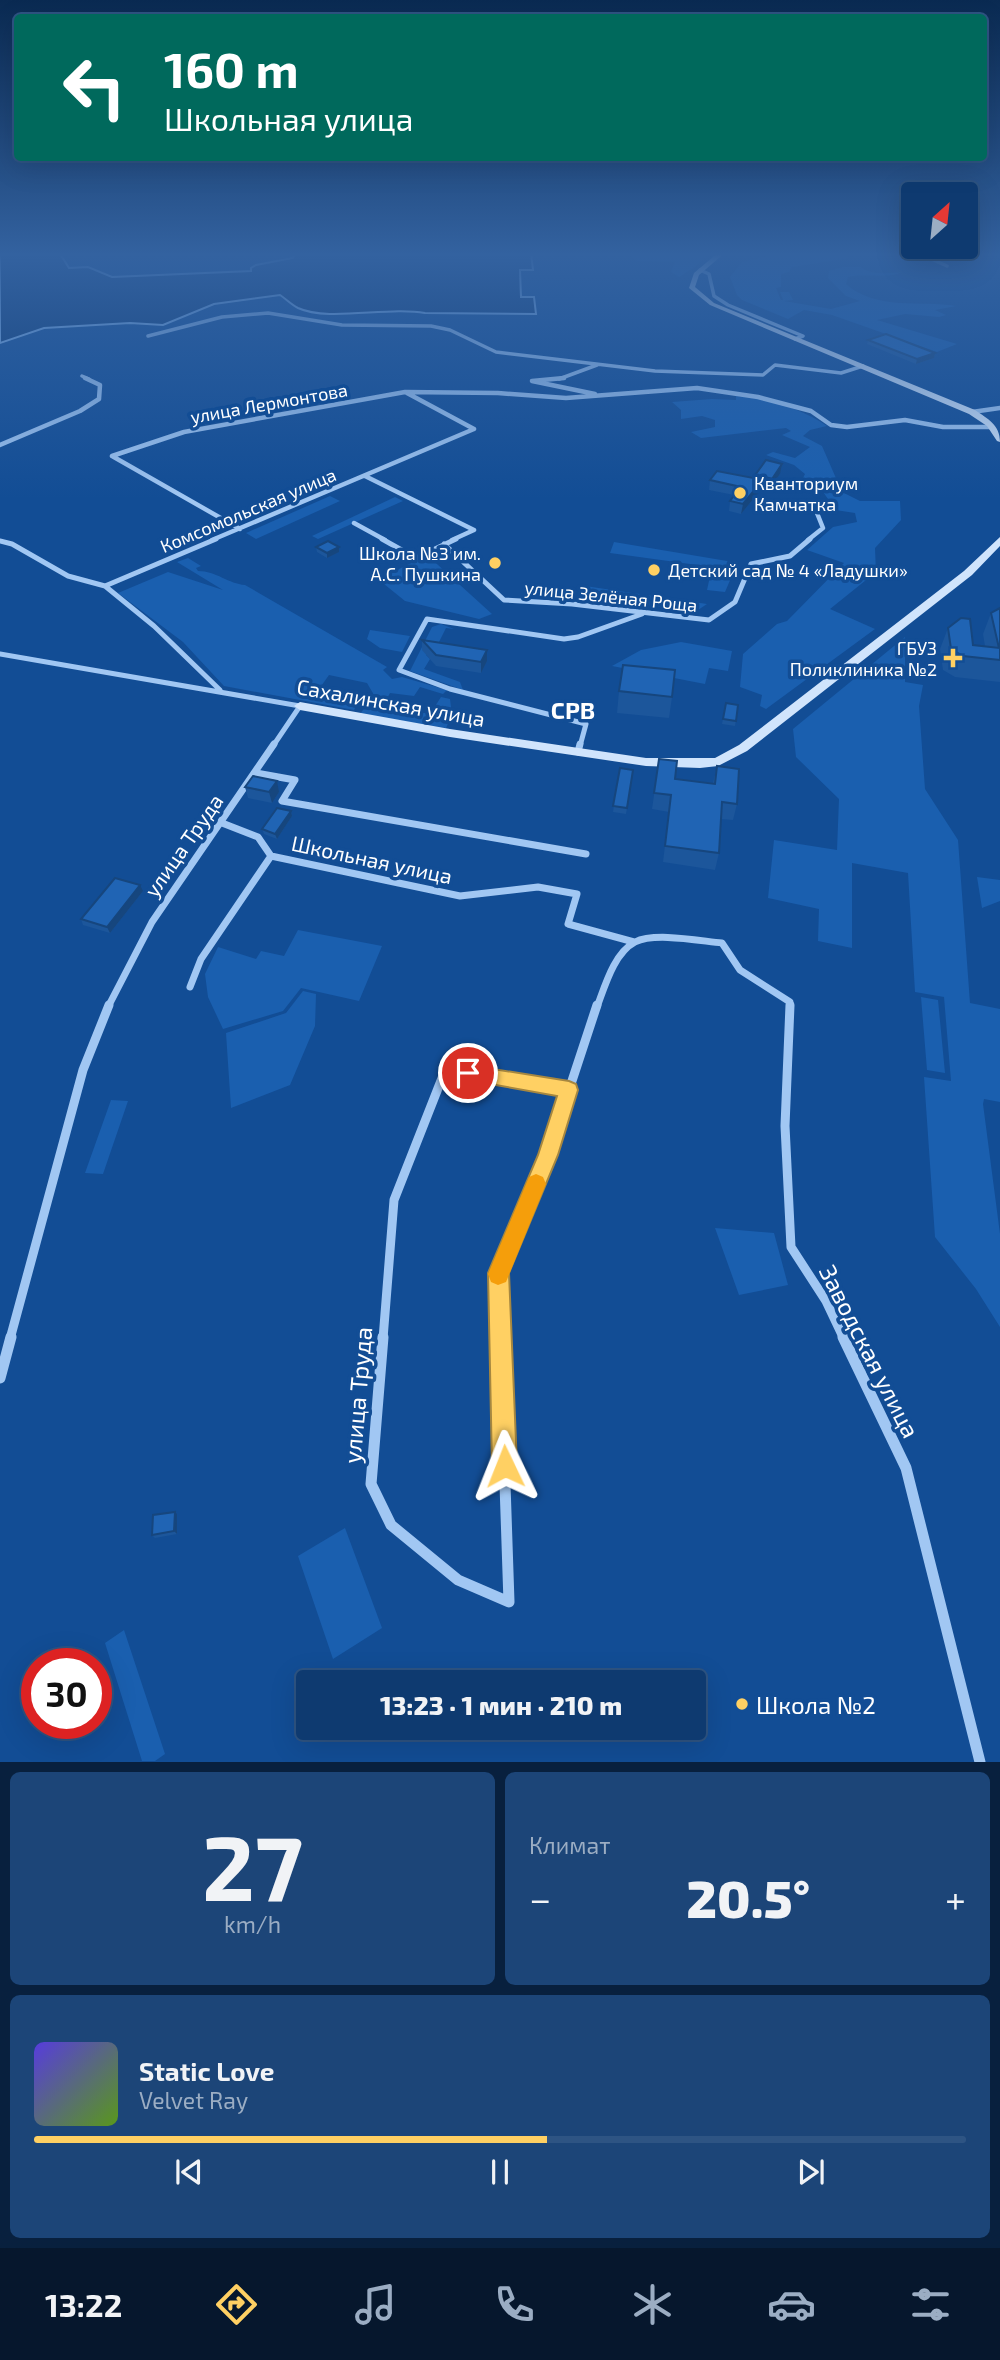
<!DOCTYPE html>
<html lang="ru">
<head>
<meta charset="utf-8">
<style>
  body { margin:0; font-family:"Exo 2",sans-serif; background:#1c4578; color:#f1f3f6; height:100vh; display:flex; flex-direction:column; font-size:26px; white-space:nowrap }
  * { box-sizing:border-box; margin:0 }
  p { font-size:23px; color:#9badc3 }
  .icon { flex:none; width:38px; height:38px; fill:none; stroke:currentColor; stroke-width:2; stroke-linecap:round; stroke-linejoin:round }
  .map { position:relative; height:1762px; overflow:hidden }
  .side { display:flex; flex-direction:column; gap:10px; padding:10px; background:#08203e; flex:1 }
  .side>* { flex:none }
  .banner { position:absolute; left:14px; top:14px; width:973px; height:147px; border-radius:7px; box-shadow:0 7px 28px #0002,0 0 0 2px #2e5483; background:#00695c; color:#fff; overflow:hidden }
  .needle { width:46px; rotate:27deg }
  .fabs { position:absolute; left:901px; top:182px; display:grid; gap:14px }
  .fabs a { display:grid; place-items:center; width:77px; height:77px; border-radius:7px; background:#0e3a70; box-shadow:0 7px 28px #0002,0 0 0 2px #2e5483; font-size:35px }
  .speed { position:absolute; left:21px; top:1648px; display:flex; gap:14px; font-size:35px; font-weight:700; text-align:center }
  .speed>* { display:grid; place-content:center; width:91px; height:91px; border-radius:50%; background:#0e3a70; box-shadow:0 7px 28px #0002,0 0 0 2px #2e5483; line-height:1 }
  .speed .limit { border:10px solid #d22; background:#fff; color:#111 }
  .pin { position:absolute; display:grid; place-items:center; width:60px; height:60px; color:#fff; margin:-30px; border:4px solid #fff; border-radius:50%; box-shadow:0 2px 7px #0007 }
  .me { position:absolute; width:77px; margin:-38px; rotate:358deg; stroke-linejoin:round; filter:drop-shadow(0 0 5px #0008) }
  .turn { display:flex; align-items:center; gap:24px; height:147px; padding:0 35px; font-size:32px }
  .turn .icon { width:91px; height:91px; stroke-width:2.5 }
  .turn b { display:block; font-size:49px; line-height:60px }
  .big { font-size:52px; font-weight:800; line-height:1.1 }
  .side .card { flex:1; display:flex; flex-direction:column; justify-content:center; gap:10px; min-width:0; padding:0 24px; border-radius:10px; background:#1c4578 }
  .side .dial { align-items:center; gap:0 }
  .dial b { font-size:91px; line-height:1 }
  .song { display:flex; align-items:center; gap:21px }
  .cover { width:84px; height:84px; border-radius:10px; background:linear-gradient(135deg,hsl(250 70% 55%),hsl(90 70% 35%)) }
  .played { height:7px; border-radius:4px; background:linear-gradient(90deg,#ffd063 55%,#2e5483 55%) }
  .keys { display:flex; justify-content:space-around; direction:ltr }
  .heat { display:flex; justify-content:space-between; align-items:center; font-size:38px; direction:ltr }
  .side .tiles { flex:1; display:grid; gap:10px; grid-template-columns:1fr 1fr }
  .card:last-child { grid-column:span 2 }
  .trip { position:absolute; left:296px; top:1670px; width:410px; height:70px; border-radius:7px; background:#0e3a70; box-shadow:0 7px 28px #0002,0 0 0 2px #2e5483; font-weight:800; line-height:70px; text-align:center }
  .menu { display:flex; height:112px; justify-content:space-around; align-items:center; background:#06172d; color:#9badc3 }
  .menu .icon { width:49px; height:49px }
  .menu .selected { color:#ffd063 }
  .menu b { font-size:32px; color:#f1f3f6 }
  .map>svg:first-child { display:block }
  .green { fill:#1a5faf }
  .water { fill:#0b3871; stroke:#93c2f6; stroke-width:2 }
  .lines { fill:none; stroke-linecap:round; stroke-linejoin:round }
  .street-far5 { stroke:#a1c7f3; stroke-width:3.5 }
  .street-far4 { stroke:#a1c7f3; stroke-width:4.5 }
  .street-far3 { stroke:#a1c7f3; stroke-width:5 }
  .street-far2 { stroke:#a1c7f3; stroke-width:7 }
  .street-far1 { stroke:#a1c7f3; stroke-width:9 }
  .street { stroke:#a1c7f3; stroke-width:11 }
  .secondary { fill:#d0e4fc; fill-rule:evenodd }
  .wall { fill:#1c569b }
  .shaded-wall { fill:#16467e }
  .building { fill:#2064b4; stroke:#16467e; stroke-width:2 }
  .route { fill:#ffd063; stroke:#a68740; stroke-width:2 }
  .slow { fill:#f59e0b }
  .poi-dot { fill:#ffd063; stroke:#124d95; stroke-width:2.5 }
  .labels { text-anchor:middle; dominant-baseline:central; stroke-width:7; stroke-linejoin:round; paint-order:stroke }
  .far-street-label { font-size:18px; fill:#fff; stroke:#124d95 }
  .far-poi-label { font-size:18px; fill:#fff; stroke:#124d95; text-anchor:start }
  .street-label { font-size:21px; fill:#fff; stroke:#124d95 }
  .quarter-label { font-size:24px; font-weight:bold; fill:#fff; stroke:#124d95 }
  .near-street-label { font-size:24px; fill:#fff; stroke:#124d95 }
  .near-poi-label { font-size:24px; fill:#fff; stroke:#124d95; text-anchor:start }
</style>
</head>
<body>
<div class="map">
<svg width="1000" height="1762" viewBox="0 0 1000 1762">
  <rect width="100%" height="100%" fill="#124d95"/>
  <path class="green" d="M626,252H708L695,267L679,277L671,272L675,262L637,261Z
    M774,252H837L850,258L792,267L789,272L781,274V287L776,288L781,300H783L780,292H789L793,300L784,301L831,309L860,301L846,296L828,278L829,271L843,267H861C872,276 889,273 902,272C890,279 864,273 848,277L846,284C877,311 920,300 956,306L935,310L946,315L939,317L905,314L877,320L957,344L937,352L832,315L804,310L788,319L742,300L737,295L730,277L742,262L773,255Z
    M736,396C769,399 801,408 827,426L810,430L803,436L822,446L842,492L860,501H900L901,520L875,548L876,572L830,609L875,629L766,709L760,706L762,695L740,687L743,654L777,624L787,621L844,563L807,550L833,527L857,522L855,513L829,509L821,504V500L828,499L819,486L800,484L805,474L794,465L766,455L773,452L795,458L810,447L782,435L791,431L786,428L701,438L691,432L715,427V420L702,416L681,419V410L672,402L712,399L736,400Z
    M330,496L340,501L256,539L246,533Z
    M395,497L403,501L318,539L312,536Z
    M614,542L733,562L731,578L725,592L707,590L712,567L610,553Z
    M427,555L492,614L479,619L405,601L384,584L393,572Z
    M188,558L201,566L196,568L198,571C216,571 229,584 245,585L387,667L383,670L392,679L402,677L447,690L443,694L420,687L414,696L390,693L383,706L430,714L441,697L450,699L452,715L446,728L360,714L374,695L367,683L329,675L314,696L356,706L354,710L224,686L183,642L118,593L168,572L223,590L177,562Z
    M585,586L707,604L695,612L582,596Z
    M441,624L454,629L446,628L434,652L426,655L430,659L424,669L460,682L463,690L410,671L432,627Z
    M370,630L410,636L402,652L380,648L367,639Z
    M905,637V682L923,685L919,706L925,789L958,840L970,1003L1000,1009V1102L984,1099L983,1104L1000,1234V1327L976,1289L935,1237L924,1077L951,1081L944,997L915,992L908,873L852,863V948L818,941L819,909L768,898L774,840L837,850L839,799L796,757L793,729Z
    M681,642L732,651L728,671L709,668L705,684L612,666L641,650Z
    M977,877L1000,880V901L982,908Z
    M298,930L382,946L359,1001L301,988L283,1011L223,1029L208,997L205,974L218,947L256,959L261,951L284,956Z
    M303,991L316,994L315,1026L290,1085L231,1108L226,1033L286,1013Z
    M921,997L938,1000L945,1073L927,1070Z
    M111,1100L128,1101L103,1174L85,1173Z
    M715,1228L774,1233L788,1285L739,1295Z
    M345,1528L382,1628L333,1659L298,1556Z
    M124,1630L165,1754L155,1761H142L105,1643Z"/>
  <path class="water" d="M0,252H59L69,268L88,267L112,277L251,271V268L256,265L293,258L295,252L354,254V252H528L531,253L533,270H520L521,297H534L536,314L425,313C389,306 328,322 298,308C292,305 286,299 280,295L214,304L163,325L130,323L44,328L0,343Z"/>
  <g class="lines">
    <path class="street-far5" d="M916,252L947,266
      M700,270L709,274L714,296L728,305L803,336L795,339
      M148,336L222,317L268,313L342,325L431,326L450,330L496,352L655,371L763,375L775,365L841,373L863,366
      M82,376L89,379
      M559,379L597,365"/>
    <path class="street-far4" d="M564,378L532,381L595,394
      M407,393L474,429
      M972,412L1000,408
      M0,445L80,411L99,399L100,385L85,378
      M112,456L184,432L405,392L498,393L566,398L697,388L758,397L811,411L831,425L847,427L905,420L943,427H992
      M112,456L240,529
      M365,476L474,530
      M354,523L385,540
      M212,540L474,429
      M452,540L474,530
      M808,540L823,528L817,513"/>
    <path class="street-far3" d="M382,539L416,558L456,539
      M0,541L12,544L68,576L105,586L154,626L220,690
      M444,544L504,600L572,604L709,620L735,602L751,564L790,556L810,539
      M105,586L216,539
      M0,654L300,706L273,746
      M580,746L586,724L450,689L399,670L427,619L564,639L578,637L642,614"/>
    <path class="street-far2" d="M578,752L580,744
      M256,773L295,780L282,801L586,854
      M271,856L460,896L538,887L577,894L568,924L634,942
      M190,987L201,959L271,856L258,837L222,823
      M108,1007L152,922L274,744
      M597,1007C605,986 614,953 635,942C655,932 700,941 722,943L740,970L790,1002V1007"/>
    <path class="street-far1" d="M790,1005L785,1126L791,1247L826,1301L844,1339
      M569,1090L597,1005
      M10,1339L83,1070L109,1005
      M383,1339L394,1200L446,1068L514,1083L569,1090
      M500,1339L498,1273L548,1155L569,1090"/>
    <path class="street" d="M383,1337L371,1484L391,1525L458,1580L509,1602L500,1337
      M843,1337L906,1468L980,1762
      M0,1378L11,1337"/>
    <path class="secondary" d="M719,252H726L699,275L695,287L714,303L975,410C988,419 1000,425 1000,442L997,441L987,426L969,414L710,305L689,288L694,273Z
      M1000,537V546L972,575L747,751L718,766L700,768L646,766L450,737L300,710L294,706L300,702L450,729L646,758H715L739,745L964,571Z"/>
  </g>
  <path class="wall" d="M868,340L935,353L934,358L916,364L867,344Z
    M780,474L770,488L763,487L741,514L729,511L730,501L734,495L709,490L710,480L753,478Z
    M316,547L339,552L327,558L317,552Z
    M1000,608V682L955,677L943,670L940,649L948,628L973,645L985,646L983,634L991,613Z
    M422,640L487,650V661L481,673L436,666L422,650Z
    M619,691L672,697L669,718L617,713Z
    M726,703L738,705L735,726L722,724Z
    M717,766L737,804L733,820L721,819L719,853L715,870L663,862L669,812L652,809L657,775L675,779L713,783Z
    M620,768L633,770L626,814L613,812Z
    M245,787L279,792L272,803L248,798Z
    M291,811L292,816L277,839L264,834L262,829Z
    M143,891L110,933L83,925L81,919Z
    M177,1514V1534L155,1538L152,1535Z"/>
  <path class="shaded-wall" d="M935,353L934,358L916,364L917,359Z
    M782,464L780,474L770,488L772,479Z
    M765,477L763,487L741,514L743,504Z
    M339,547V552L327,558V553Z
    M487,650V661L481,673V662Z
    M277,781L279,792L272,803L269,792Z
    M291,811L292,816L277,839L275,834Z
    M140,885L143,891L110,933L107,927Z
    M175,1512L177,1514V1534L174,1531Z"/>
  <path class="building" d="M886,334L935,353L917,359L868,340Z
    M766,460L782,464L772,479L765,477L743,504L730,501L741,487L710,480L717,471L753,478Z
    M328,541L339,547L327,553L316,547Z
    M1000,608V660L963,656L951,649L948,628L961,618L970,619L973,645L999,648L991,613Z
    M422,640L487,650L481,662L436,655Z
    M623,665L675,670L672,697L619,691Z
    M726,703L738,705L736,721L723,719Z
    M659,759L677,761L675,779L715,784L717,766L739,769L737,804L722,802L719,853L665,846L671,795L654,793Z
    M620,768L633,770L627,808L613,806Z
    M253,776L277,781L269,792L245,787Z
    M277,808L291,811L275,834L262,829Z
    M115,878L140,885L107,927L81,919Z
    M175,1512L174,1531L152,1535L153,1515Z"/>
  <linearGradient id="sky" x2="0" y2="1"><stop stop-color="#0a2a52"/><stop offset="0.51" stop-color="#3362a0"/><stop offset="1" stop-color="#3362a0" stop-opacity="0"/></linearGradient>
  <rect width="1000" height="499" fill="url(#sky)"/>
  <path class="route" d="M468,1065L569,1081L576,1084L578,1090L558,1155L509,1273L517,1466L513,1475L505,1479L496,1475L492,1466L488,1273L538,1155L557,1096L462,1079L459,1073L462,1067Z"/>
  <path class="slow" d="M536,1174L543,1177L546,1184L506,1282L498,1285L491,1282L488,1274L529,1177Z"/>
  <g class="poi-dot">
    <circle cx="740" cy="493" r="7"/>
    <circle cx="495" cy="563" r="7"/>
    <circle cx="654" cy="570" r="7"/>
    <path d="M949.5 647.5h7v7h7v7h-7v7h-7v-7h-7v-7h7z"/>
    <circle cx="742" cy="1704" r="7"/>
  </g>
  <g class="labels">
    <g class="far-street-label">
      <text transform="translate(269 403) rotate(-10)">улица Лермонтова</text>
      <text transform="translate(248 510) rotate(-23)">Комсомольская улица</text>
      <text transform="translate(611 596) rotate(6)">улица Зелёная Роща</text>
    </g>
    <g class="far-poi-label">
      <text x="754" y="483">Кванториум<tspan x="754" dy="21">Камчатка</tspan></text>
      <text x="481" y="553" text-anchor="end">Школа №3 им.<tspan x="481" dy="21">А.С. Пушкина</tspan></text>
      <text x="668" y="570">Детский сад № 4 «Ладушки»</text>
      <text x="937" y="648" text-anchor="end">ГБУЗ<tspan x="937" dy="21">Поликлиника №2</tspan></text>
    </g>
    <g class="street-label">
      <text transform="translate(391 702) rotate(10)">Сахалинская улица</text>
      <text transform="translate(183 845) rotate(-55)">улица Труда</text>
      <text transform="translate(372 859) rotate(12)">Школьная улица</text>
    </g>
    <g class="quarter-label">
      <text x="573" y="709">СРВ</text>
    </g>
    <g class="near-street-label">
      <text transform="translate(870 1351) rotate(63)">Заводская улица</text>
      <text transform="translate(357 1395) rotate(-85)">улица Труда</text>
    </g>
    <g class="near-poi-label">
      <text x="756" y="1704">Школа №2</text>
    </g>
  </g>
</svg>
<div class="fabs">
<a><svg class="needle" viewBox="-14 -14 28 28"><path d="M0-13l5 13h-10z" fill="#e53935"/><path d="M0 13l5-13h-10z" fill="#9badc3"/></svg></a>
</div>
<div class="speed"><div class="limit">30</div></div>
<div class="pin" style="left:468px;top:1073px;background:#d93025"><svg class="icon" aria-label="arrive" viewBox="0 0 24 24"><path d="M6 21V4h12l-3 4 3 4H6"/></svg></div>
<svg class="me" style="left:505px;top:1466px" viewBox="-20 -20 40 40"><path d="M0-17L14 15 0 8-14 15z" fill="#ffd063" stroke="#fff" stroke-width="4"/></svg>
<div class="trip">13:23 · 1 мин · 210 m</div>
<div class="banner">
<div class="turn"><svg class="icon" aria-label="left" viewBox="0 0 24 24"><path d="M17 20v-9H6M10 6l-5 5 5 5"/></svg><div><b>160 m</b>Школьная улица</div></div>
</div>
</div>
<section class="side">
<div class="tiles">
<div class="card dial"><b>27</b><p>km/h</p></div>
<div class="card"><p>Климат</p>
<div class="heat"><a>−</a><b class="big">20.5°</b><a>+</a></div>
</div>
<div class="card">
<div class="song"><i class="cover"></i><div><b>Static Love</b><p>Velvet Ray</p></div></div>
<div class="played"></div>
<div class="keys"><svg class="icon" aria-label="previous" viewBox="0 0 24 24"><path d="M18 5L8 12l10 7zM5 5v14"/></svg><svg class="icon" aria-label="pause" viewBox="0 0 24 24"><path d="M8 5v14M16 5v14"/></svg><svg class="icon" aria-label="next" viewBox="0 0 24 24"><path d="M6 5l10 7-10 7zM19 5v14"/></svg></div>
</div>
</div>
</section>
<nav class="menu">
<b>13:22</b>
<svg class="icon selected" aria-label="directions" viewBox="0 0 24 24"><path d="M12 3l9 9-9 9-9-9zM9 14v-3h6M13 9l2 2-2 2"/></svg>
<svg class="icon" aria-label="music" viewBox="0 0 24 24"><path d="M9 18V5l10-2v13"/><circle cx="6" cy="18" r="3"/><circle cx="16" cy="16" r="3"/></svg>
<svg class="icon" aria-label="phone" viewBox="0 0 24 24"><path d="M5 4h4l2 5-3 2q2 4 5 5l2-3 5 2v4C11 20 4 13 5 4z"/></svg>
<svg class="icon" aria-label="climate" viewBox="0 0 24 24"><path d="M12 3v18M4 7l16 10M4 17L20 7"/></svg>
<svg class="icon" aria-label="car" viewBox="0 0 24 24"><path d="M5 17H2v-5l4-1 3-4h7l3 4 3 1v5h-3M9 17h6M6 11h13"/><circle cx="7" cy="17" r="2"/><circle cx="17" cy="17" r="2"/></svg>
<svg class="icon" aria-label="filters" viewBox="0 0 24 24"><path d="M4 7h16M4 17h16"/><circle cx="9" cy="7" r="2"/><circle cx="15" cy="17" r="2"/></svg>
</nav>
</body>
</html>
